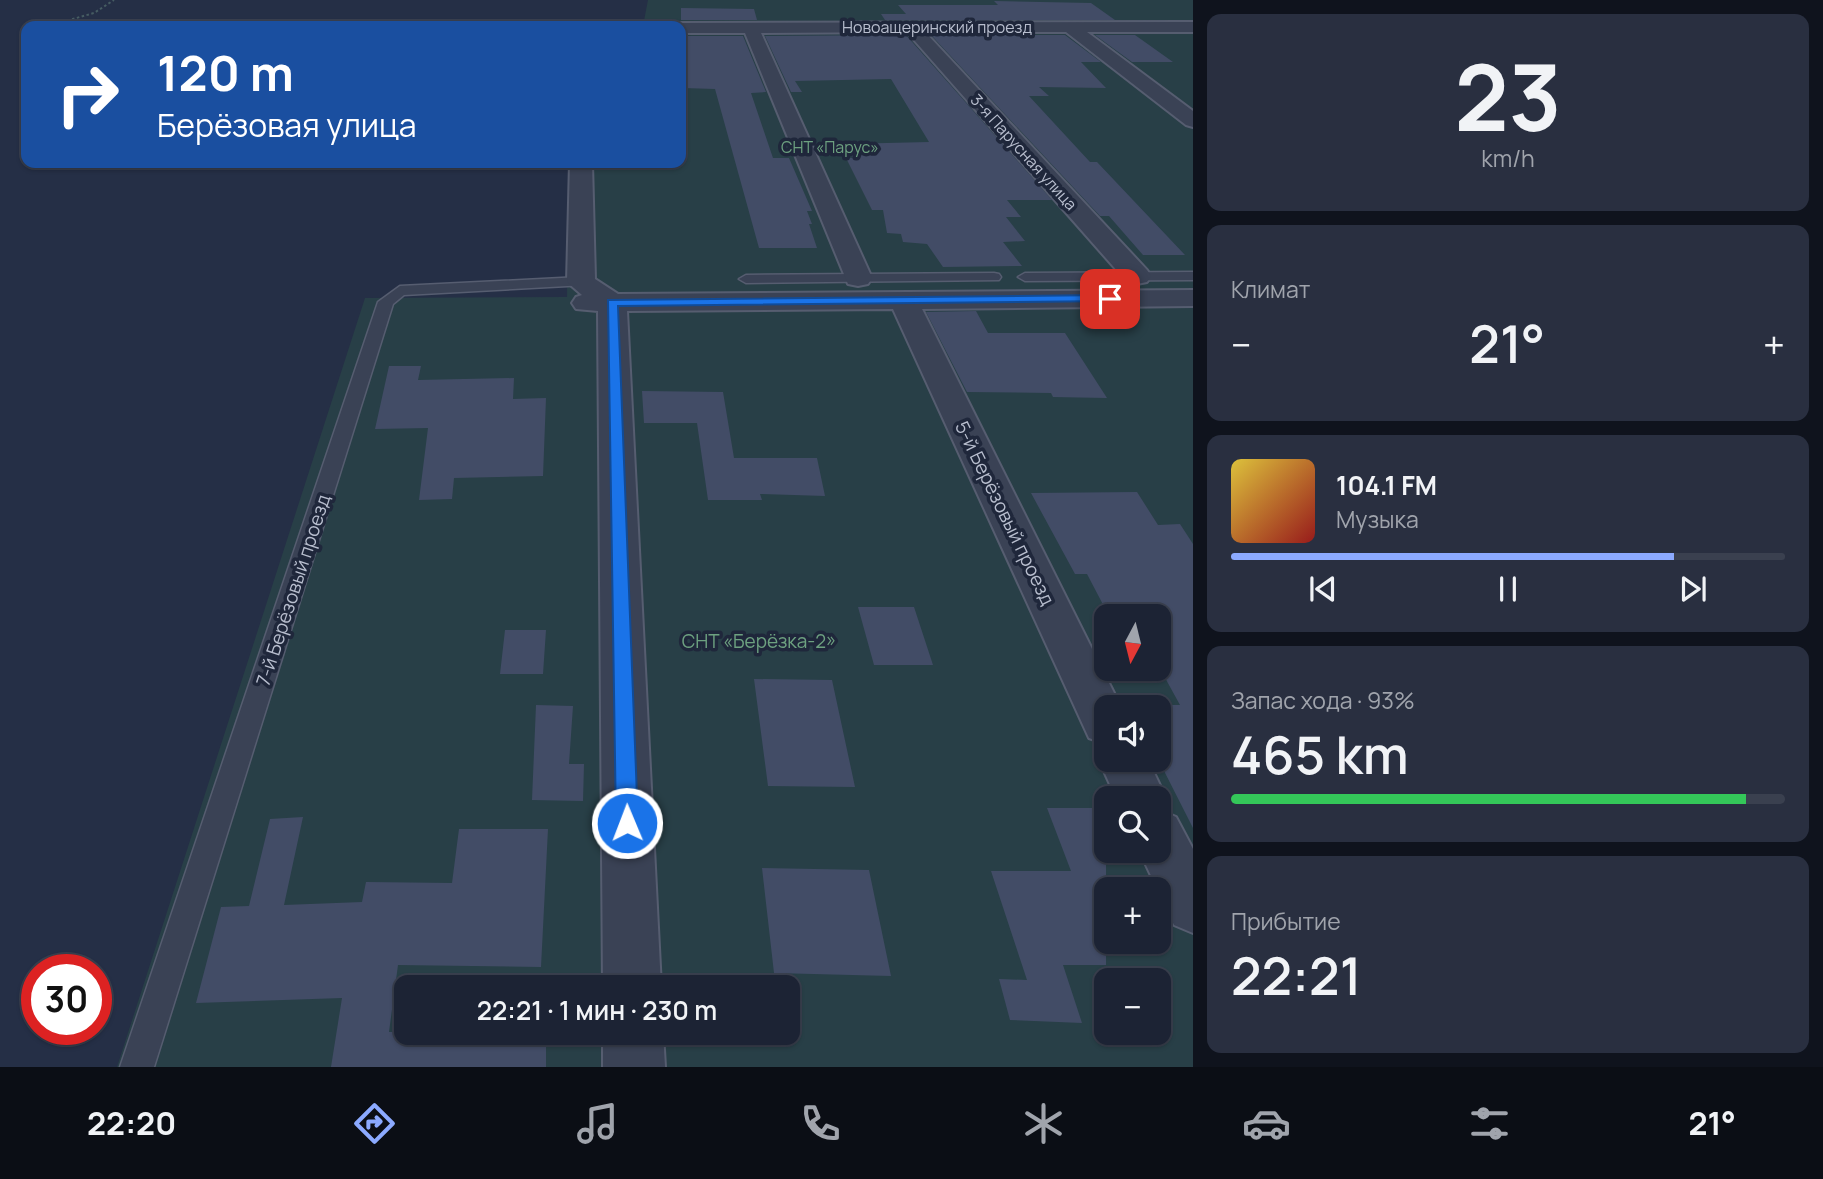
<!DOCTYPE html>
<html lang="ru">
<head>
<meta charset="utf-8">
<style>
  body { margin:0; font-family:Manrope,sans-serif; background:#292f40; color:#f1f3f6; height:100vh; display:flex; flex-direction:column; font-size:26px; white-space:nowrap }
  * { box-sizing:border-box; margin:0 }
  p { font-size:23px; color:#a0a4ac }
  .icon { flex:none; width:38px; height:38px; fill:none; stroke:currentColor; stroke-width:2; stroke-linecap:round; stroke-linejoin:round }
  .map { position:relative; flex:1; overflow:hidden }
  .side { display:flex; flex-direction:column; gap:14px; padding:14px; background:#0f131d; width:630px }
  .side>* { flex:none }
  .banner { position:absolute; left:21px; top:21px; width:665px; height:147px; border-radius:14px; box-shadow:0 2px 5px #0004,0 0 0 2px #3a404f; background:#1a4fa0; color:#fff; overflow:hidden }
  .needle { width:46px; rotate:187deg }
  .controls { position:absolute; left:1094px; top:604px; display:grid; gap:14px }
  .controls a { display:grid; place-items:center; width:77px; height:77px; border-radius:14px; background:#1c2334; box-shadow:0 2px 5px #0004,0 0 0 2px #3a404f; font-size:35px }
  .speed { position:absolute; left:21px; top:954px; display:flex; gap:14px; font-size:35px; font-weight:700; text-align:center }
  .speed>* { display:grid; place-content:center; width:91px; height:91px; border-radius:50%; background:#1c2334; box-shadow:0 2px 5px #0004,0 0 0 2px #3a404f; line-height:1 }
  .speed .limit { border:10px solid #d22; background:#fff; color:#111 }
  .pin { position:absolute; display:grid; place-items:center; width:60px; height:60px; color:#fff; margin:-30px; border-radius:14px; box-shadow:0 4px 10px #0006 }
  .me { position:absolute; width:77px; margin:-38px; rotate:359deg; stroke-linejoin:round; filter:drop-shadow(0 0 5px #0008) }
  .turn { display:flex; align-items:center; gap:24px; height:147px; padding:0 21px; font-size:32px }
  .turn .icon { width:91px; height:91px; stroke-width:2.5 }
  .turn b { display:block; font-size:49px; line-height:60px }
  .big { font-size:52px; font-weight:600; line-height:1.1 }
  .side .widget { flex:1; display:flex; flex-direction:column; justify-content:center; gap:10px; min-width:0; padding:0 24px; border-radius:14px; background:#292f40 }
  .side .dial { align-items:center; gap:0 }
  .dial b { font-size:91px; line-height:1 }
  .song { display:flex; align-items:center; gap:21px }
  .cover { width:84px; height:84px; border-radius:10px; background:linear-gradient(135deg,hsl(50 70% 55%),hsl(0 70% 35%)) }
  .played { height:7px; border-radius:4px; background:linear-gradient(90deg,#8caaff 80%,#3a404f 80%) }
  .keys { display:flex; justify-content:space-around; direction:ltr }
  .heat { display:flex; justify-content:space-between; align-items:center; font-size:38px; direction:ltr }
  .charge { height:10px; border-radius:5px; background:linear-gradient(90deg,#34c759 93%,#3a404f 0) }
  .trip { position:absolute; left:394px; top:975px; width:406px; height:70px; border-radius:14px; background:#1c2334; box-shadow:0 2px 5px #0004,0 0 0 2px #3a404f; font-weight:600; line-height:70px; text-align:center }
  .tabs { display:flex; height:112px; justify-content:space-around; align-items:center; background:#0b0e15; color:#a0a4ac }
  .tabs .icon { width:49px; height:49px }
  .tabs .active { color:#8caaff }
  .tabs b { font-size:32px; color:#f1f3f6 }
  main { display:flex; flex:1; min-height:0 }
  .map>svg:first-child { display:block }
  .green { fill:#283f47; fill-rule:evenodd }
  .building { fill:#424c66 }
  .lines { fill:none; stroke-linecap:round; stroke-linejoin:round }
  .service-casing { stroke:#565d70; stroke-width:3 }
  .minor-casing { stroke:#565d70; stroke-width:4 }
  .path { stroke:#465c62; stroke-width:2; stroke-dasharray:2.5 2.5; stroke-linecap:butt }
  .service { fill:#3a4255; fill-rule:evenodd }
  .minor { fill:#3a4255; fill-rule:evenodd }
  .route { fill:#1a73e8; stroke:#114b97; stroke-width:2 }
  .labels { text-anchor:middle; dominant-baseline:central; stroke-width:7; stroke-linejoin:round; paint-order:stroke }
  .far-street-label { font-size:16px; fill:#b8bece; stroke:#1f273b }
  .far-park-label { font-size:16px; fill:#6da180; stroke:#1f273b }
  .street-label { font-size:19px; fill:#b8bece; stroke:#1f273b }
  .park-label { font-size:19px; fill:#6da180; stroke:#1f273b }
</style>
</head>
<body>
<main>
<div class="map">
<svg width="1193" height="1067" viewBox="0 0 1193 1067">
  <rect width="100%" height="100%" fill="#252f46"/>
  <path class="green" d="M648,0H1193V1067H117L365,298L567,297L569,163H681V26H643ZM1106,616H1158V668H1106ZM1106,707H1158V760H1106ZM1106,798H1158V850H1106ZM1106,889H1158V942H1106ZM1106,980H1158V1032H1106ZM406,987H788V1032H406Z"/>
  <path class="building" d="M994,1L1091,3L1115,20H885L881,14H906L898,5H998Z
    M681,8L754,9L757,20H681Z
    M906,35L1052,200H1007L1021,217H1006L1025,241L1003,242L1022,266L943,267L927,244L903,242L901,234L887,233L883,210H872L846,158H853L844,144L929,142L891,79L795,81L802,92H791L765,36Z
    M931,35H1065L1101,62H1081L1106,88L1039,87L1049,96H1029L1090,162H1097L1185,255H1143L1109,216H1100Z
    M1095,35H1135L1173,62H1132Z
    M681,36H743L766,92L751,93L773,158H789L812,211H807L812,224H809L817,248H759L715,89L683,88Z
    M976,311L988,333H1065L1107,398L1053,397L1051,393L967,392L926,312Z
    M389,366H421L418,380L514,378L513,399L546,398L543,476L454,478L452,499L419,500L428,428L375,429Z
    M642,391L723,392L734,458H817L825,496L760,494L762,500H708L697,423H644Z
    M1137,492L1158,525L1180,524L1193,544V828L1158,759V705H1180L1158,665V616H1109L1087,574H1075L1031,493Z
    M858,607H914L933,665H874Z
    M505,630H546L543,674H500Z
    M754,679L832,680L855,787L768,786Z
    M536,705L573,706L569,764H584L583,801L532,800Z
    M1047,808H1106V965H1063L1082,1023L1010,1020L999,979L1027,980L991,871H1071Z
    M303,817L284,905L362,902L366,882L452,883L459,829H548L541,967L398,965L389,1032H546V1067H331L342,998L196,1003L221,907L249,906L270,819Z
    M762,868L869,870L891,976L774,973Z"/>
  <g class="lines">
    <defs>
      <path id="service" d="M1193,272V280L1025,281L1018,277L1025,273Z
        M994,273L999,274L1001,277L999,280L746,283L739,279L746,275Z
        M581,277L589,282L586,285L404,295L393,304L154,1067H120L378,302L400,286Z"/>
      <path id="minor" d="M1193,22V32H1087L1193,111V127L1186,125L1066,32H925L1147,270L1151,276L1147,282L1137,284L1127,282L907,32L761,33L872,278L868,284L858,286L848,284L745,33H681V26H674L681,23Z
        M570,163H592L595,279L618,294L1193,290V306L922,309L1121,707H1106V744L1089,738L893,309L627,311L661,987H603L598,311L576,309L572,303L576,297L582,295L567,282Z
        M1106,745V760H1148L1166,798L1160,810L1176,817L1193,849V933L1174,925L1139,850H1158V798H1116L1099,760Z
        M603,1032H663L665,1067H603Z"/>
    </defs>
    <use href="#service" class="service-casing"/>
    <use href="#minor" class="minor-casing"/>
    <path class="path" d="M48,26L94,13L114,0"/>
    <use href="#service" class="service"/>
    <use href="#minor" class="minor"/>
  </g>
  <path class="route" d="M1110,295L1114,296V301L618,306L638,823L635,830L627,833L620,830L616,823L608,300Z"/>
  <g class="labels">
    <g class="far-street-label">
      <text x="937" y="27">Новоащеринский проезд</text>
      <text transform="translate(1024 152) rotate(48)">3-я Парусная улица</text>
    </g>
    <g class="far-park-label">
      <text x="830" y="147">СНТ «Парус»</text>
    </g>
    <g class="street-label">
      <text transform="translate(1005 513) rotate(64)">5-й Берёзовый проезд</text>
      <text transform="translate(293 590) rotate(-72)">7-й Берёзовый проезд</text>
    </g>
    <g class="park-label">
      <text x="759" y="641">СНТ «Берёзка-2»</text>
    </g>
  </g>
</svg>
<div class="controls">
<a><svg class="needle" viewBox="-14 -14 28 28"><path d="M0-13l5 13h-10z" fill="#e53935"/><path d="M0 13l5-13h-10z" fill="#a0a4ac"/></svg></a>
<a><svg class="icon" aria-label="sound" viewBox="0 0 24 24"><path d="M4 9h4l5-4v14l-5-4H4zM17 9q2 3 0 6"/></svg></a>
<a><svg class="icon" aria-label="search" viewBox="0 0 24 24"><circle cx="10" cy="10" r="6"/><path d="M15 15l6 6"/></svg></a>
<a>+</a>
<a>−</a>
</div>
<div class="speed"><div class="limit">30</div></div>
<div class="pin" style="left:1110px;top:299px;background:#d93025"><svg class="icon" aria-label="arrive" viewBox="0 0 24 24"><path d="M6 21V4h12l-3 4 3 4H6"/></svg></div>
<svg class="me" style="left:627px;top:823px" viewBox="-20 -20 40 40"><circle r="17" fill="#1a73e8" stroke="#fff" stroke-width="3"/><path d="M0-11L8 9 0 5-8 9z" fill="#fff"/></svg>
<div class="trip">22:21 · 1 мин · 230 m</div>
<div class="banner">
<div class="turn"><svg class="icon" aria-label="right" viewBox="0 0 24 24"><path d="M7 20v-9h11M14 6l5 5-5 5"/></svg><div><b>120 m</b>Берёзовая улица</div></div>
</div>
</div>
<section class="side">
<div class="widget dial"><b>23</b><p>km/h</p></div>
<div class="widget"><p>Климат</p>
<div class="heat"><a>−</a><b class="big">21°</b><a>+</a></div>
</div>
<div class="widget">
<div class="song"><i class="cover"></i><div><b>104.1 FM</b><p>Музыка</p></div></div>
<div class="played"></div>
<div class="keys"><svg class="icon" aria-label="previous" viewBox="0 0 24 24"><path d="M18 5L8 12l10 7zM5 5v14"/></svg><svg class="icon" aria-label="pause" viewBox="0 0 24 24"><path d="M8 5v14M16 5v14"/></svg><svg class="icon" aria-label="next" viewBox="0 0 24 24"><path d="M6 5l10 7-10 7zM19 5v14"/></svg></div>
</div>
<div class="widget"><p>Запас хода · 93%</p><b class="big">465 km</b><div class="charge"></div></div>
<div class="widget"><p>Прибытие</p><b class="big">22:21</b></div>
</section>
</main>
<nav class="tabs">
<b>22:20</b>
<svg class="icon active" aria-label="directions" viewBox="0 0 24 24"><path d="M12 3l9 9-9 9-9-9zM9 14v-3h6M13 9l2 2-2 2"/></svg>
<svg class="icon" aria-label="music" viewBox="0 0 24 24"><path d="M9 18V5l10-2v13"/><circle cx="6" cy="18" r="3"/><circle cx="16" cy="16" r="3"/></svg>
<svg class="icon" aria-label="phone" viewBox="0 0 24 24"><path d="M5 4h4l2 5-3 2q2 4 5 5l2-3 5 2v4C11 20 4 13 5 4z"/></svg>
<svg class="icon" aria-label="climate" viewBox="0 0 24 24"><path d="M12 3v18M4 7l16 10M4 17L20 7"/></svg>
<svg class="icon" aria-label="car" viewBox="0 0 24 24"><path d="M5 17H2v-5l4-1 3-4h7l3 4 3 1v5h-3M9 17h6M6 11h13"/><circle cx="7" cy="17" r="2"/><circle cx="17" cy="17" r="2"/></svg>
<svg class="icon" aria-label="filters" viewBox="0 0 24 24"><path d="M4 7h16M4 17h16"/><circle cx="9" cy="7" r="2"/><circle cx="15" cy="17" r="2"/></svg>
<b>21°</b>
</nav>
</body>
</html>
